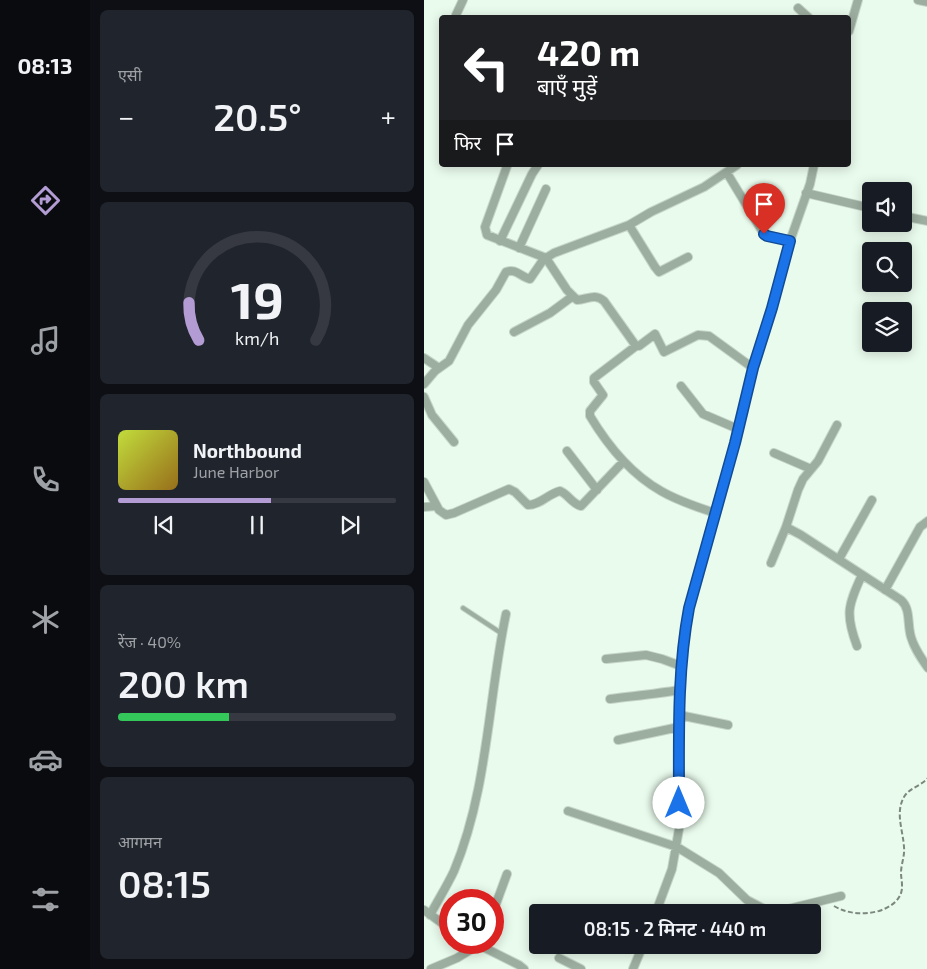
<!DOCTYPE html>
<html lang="hi">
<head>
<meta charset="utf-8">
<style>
  body { margin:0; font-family:"Exo 2","Noto Sans Devanagari",sans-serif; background:#20242c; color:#f1f3f6; height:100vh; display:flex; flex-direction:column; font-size:19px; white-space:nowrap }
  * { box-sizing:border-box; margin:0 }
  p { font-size:16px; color:#9ea1a6 }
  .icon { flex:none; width:28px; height:28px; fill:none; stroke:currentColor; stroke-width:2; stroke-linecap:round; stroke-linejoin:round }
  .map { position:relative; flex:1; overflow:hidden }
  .panel { display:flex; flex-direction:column; gap:10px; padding:10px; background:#0d0f14; width:334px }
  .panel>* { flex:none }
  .banner { position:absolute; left:15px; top:15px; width:412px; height:152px; border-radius:5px; box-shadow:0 2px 12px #0003; background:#202124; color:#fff; overflow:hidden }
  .fabs { position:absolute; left:438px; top:182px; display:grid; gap:10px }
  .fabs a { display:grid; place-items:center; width:50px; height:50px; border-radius:5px; background:#171b24; box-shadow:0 2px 12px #0003; font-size:25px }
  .speed { position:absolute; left:15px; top:889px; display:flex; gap:10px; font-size:25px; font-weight:700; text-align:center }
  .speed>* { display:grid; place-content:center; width:65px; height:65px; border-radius:50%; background:#171b24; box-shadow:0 2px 12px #0003; line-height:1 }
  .speed .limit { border:8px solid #d22; background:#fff; color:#111 }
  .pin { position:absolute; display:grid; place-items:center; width:42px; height:42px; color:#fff; margin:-51px -21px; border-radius:50% 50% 50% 0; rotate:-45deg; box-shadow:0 0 5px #0007 }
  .pin .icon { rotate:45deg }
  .me { position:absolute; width:55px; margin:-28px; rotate:0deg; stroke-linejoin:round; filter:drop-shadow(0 0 4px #0008) }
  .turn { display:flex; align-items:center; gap:18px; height:105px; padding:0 15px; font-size:22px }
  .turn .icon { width:65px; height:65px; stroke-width:2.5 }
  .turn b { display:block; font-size:35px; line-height:42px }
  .then { display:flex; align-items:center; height:48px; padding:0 15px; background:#0003; gap:10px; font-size:19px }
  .big { font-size:38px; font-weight:600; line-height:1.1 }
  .panel .card { flex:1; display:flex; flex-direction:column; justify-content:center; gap:8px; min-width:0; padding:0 18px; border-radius:8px; background:#20242c }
  .panel .dial { align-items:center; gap:0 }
  .dial svg { height:130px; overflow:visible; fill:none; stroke:#363941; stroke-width:7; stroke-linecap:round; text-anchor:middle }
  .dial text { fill:#f1f3f6; stroke:none }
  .song { display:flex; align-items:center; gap:15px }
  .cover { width:60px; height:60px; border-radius:8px; background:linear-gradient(135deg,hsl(70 70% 55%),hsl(40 70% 35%)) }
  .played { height:5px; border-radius:2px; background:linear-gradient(90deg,#b29cd3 55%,#363941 55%) }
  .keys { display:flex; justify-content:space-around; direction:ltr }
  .heat { display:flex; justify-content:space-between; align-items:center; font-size:28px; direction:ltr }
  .charge { height:8px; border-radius:4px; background:linear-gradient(90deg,#34c759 40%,#363941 0) }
  .trip { position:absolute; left:105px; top:904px; width:292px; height:50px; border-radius:5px; background:#171b24; box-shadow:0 2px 12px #0003; font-weight:600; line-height:50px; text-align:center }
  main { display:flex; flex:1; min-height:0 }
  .tab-bar { display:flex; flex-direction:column; width:90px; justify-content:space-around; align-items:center; background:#090b0e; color:#9ea1a6 }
  .tab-bar .icon { width:35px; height:35px }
  .tab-bar .current { color:#b29cd3 }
  .tab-bar b { font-size:22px; color:#f1f3f6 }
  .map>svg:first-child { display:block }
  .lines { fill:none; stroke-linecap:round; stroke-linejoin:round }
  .service-casing { stroke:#c5d5c8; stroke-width:6 }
  .minor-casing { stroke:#c5d5c8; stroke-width:10 }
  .path { stroke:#7c877e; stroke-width:2; stroke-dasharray:5 2.5; stroke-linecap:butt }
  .service { stroke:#9caea0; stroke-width:4 }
  .minor { stroke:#9caea0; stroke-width:8 }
  .route-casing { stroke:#114b97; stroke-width:12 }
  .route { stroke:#1a73e8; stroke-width:9 }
</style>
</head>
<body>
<main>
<nav class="tab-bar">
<b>08:13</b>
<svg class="icon current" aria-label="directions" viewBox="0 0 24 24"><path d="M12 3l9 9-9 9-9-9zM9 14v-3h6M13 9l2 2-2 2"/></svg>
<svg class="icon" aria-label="music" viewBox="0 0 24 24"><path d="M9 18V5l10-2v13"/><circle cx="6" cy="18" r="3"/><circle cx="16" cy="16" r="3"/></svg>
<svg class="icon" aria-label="phone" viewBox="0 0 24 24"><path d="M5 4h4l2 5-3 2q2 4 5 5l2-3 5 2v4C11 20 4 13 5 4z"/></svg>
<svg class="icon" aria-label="climate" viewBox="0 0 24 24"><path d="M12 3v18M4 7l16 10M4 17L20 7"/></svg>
<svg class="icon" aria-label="car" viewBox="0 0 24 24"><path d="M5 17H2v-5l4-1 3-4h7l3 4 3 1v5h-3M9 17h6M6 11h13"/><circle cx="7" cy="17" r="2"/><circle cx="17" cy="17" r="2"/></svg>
<svg class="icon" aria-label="filters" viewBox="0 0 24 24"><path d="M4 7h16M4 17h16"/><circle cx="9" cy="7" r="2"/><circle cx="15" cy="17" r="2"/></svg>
</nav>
<section class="panel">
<div class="card"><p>एसी</p>
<div class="heat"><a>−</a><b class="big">20.5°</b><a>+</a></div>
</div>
<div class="card dial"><svg viewBox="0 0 100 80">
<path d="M14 69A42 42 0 1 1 86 69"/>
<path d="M14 69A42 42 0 0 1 8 46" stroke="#b29cd3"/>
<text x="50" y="56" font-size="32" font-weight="700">19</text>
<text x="50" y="72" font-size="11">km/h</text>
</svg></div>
<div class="card">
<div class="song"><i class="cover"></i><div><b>Northbound</b><p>June Harbor</p></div></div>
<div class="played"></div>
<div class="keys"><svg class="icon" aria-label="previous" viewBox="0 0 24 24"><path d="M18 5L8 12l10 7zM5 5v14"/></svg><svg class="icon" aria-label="pause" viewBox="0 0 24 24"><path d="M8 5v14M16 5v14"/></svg><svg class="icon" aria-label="next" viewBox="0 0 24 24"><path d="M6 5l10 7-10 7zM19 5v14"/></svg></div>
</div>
<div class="card"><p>रेंज · 40%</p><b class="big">200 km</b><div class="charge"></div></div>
<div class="card"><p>आगमन</p><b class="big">08:15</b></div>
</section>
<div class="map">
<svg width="504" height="969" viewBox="0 0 504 969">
  <rect width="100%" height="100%" fill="#e9fbec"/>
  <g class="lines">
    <defs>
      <path id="service" d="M39,608L77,633"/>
      <path id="minor" d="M494,0L504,2
        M374,8L385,18
        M32,15L39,0
        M425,31L434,0
        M83,166L61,227L63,235L122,258L143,290L153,300C164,299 171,293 180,301L212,346H215L231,334L240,352L274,335L285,336L329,368
        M303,173L340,234L366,241
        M382,193L446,208
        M479,216L504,221
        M205,225L231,267L235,272L264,257
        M76,241L108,174L114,165
        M95,248L122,189
        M90,332L126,313L149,296
        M212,346L170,378V382L179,395L166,411V416C184,446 207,474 237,491C254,501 273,507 291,513
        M0,358L15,368
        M0,384L11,371L25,361L44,325L72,290L82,272C92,268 97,277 106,279L119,260L130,253L205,225L227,212L280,187L313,165
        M257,386L279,414L314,429
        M0,397L8,415L30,442
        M143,451L173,490
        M350,453L387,469
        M0,482L15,510L22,515L30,513L85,489L91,492L104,505C116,505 124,494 136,491C144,494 148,504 157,506L199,462
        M0,507L12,506
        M362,527L377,535L477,600C487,609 483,624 487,637C490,648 497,658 504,668
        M415,559L448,500
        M347,563L362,527L374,490L379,479L394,461L413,425
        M461,590L496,527L504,521
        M433,646C421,614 424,605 438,575
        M182,659L222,655L238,659L257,666
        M186,699C209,696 232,694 255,690
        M255,715L304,725
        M194,740L255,727
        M144,811L253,847L295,873L323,900L344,911H356L417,896
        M0,910L26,929
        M69,912L83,874
        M232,912L248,869L255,829V696L260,634L265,608L311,443L329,368L348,308L366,241L386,184L390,165
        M6,915C14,900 23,886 30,871C64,790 64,699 82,614
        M49,942L95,965L100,969
        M135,958L157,969
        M7,969L33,958L56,944
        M209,969L219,945"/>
    </defs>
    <use href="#service" class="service-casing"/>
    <use href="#minor" class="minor-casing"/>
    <path class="path" d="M410,906C424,914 439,915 455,911C467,907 479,899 478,885C478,881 477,877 477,873C477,864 481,856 480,847C479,830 471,813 480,797C485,788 497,786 504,778"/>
    <use href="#service" class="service"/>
    <use href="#minor" class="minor"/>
  </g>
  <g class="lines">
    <defs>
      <path id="route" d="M255,803C255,737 253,672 265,608L311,443L329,368L348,308L366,241L343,236L340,234"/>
    </defs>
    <use href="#route" class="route-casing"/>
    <use href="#route" class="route"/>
  </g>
</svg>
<div class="fabs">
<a><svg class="icon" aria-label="sound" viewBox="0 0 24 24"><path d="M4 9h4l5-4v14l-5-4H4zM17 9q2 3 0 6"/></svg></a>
<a><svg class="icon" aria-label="search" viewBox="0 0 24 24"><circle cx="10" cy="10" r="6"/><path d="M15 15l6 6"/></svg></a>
<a><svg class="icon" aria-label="layers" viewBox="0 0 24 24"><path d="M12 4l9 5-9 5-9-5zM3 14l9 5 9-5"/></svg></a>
</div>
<div class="speed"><div class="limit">30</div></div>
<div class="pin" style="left:340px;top:234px;background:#d93025"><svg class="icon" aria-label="arrive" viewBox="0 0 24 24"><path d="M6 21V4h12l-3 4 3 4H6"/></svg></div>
<svg class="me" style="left:255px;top:803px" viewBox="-20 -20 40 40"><circle r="19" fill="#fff"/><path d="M0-13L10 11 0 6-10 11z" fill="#1a73e8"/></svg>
<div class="trip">08:15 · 2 मिनट · 440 m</div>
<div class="banner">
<div class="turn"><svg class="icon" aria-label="left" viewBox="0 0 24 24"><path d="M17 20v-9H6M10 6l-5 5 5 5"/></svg><div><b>420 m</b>बाएँ मुड़ें</div></div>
<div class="then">फिर<svg class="icon" aria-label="arrive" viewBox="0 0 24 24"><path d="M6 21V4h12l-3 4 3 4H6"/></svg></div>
</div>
</div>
</main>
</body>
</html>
